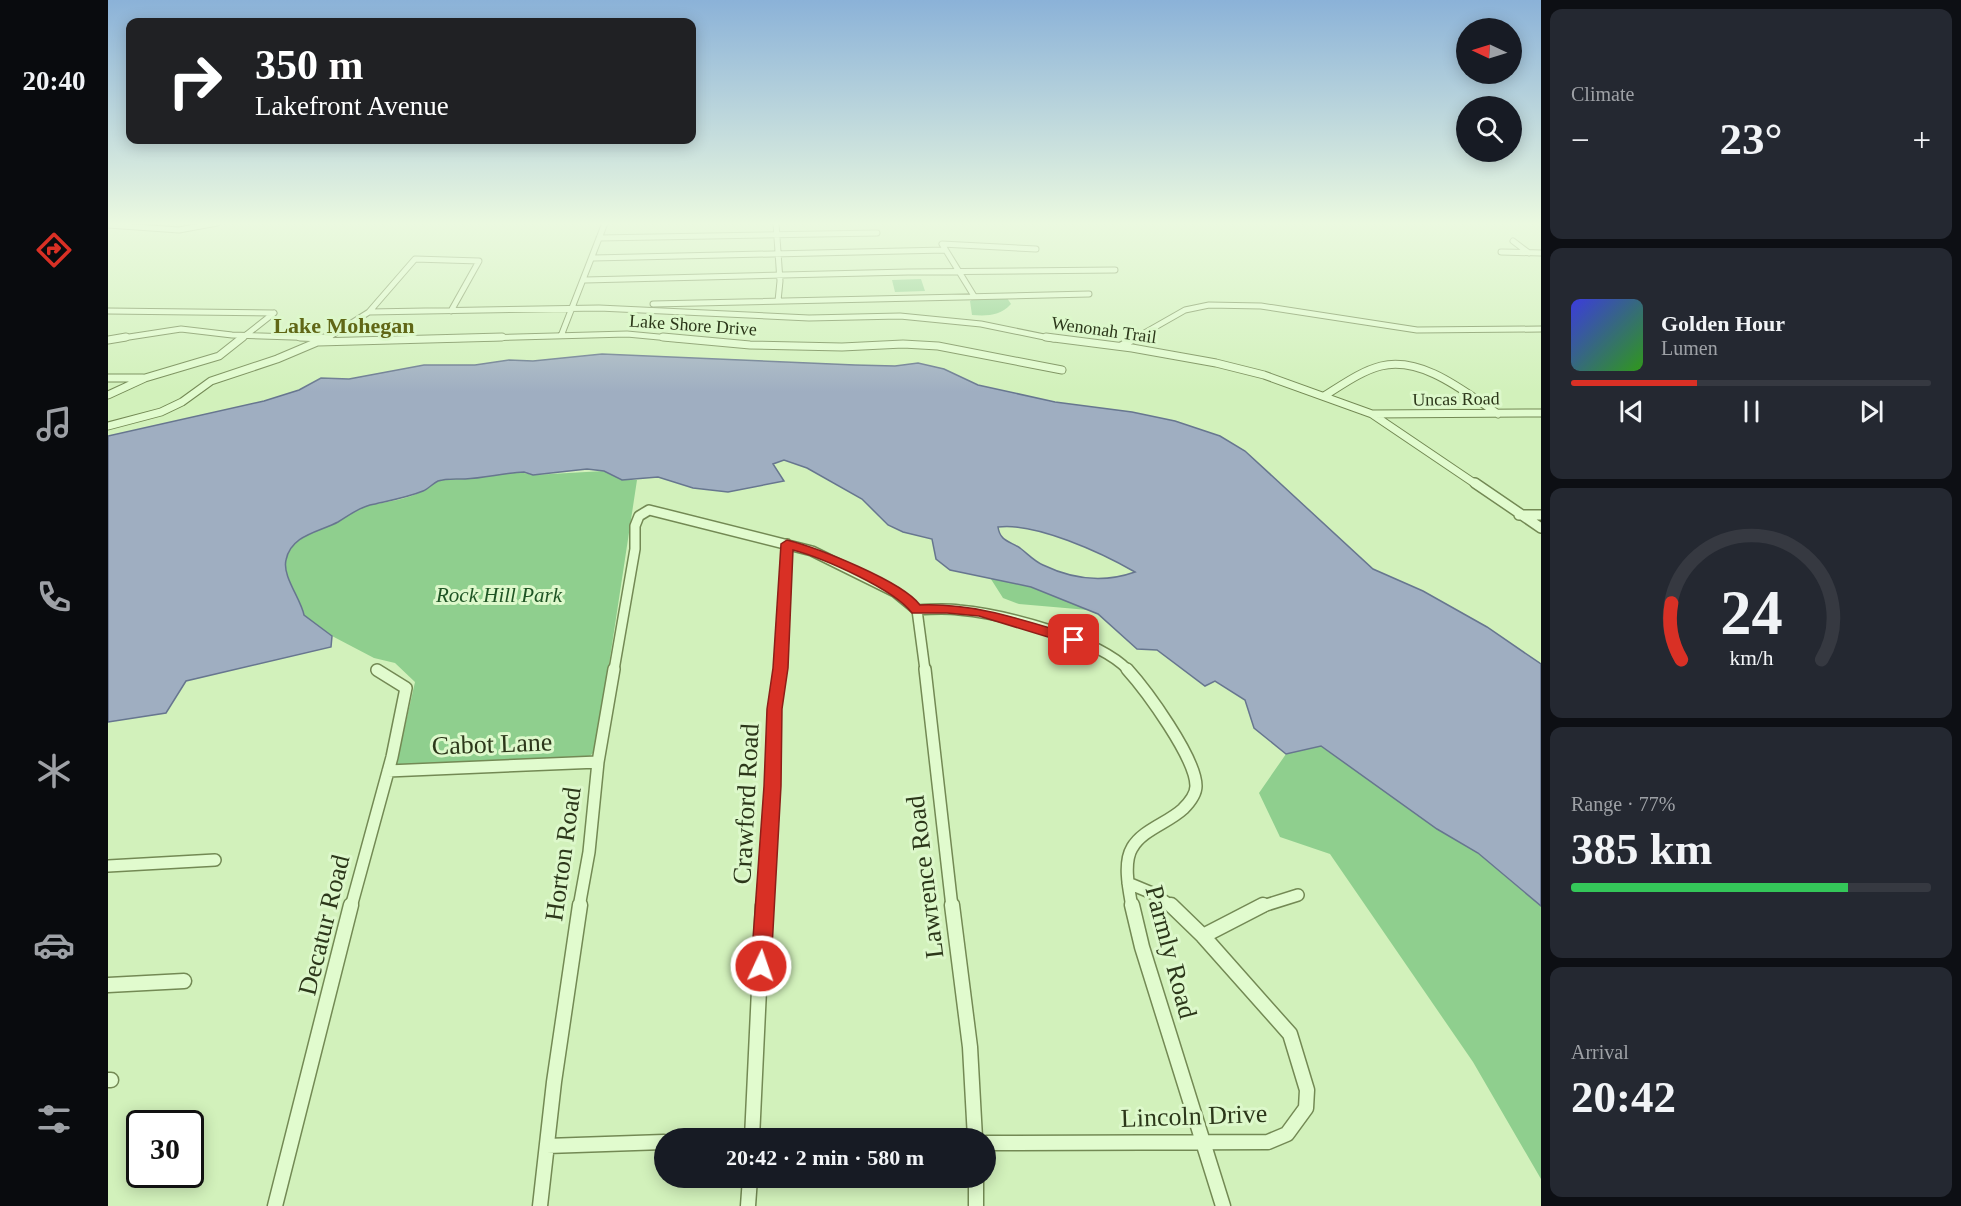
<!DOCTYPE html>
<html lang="en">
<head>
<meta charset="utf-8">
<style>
  body { margin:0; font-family:Georgia,serif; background:#242831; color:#f1f3f6; height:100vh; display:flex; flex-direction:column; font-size:22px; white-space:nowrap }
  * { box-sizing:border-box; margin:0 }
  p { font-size:20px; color:#9ea1a6 }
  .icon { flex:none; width:33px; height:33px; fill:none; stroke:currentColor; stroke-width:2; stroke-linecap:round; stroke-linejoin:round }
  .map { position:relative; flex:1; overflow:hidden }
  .drawer { display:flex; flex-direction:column; gap:9px; padding:9px; background:#0d0f14; width:420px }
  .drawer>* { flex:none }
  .top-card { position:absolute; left:18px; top:18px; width:570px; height:126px; border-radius:12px; box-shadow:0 3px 15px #0003; background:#202124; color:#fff; overflow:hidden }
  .needle { width:39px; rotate:274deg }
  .buttons { position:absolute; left:1348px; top:18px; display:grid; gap:12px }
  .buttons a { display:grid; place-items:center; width:66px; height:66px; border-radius:50%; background:#171b24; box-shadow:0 3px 15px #0003; font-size:30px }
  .speed { position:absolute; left:18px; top:1110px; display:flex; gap:12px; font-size:30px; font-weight:700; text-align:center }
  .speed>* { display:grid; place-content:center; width:78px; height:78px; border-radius:50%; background:#171b24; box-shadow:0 3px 15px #0003; line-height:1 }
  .speed .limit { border:3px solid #111; border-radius:9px; background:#fff; color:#111 }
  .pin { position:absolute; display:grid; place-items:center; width:51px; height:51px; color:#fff; margin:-26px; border-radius:12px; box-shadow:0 3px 9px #0006 }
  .me { position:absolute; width:66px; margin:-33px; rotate:3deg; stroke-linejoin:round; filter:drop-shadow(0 0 4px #0008) }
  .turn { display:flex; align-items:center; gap:21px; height:126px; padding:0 30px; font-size:27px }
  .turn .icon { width:78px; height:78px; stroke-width:2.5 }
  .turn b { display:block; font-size:42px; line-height:51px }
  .big { font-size:45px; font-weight:700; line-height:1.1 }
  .drawer .widget { flex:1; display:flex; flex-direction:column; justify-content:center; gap:9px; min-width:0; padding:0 21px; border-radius:12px; background:#242831 }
  .drawer .dial { align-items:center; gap:0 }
  .dial svg { height:156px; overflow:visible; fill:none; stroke:#363941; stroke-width:7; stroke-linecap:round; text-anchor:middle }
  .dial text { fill:#f1f3f6; stroke:none }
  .song { display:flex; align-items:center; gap:18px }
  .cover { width:72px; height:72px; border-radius:9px; background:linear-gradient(135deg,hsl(240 70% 55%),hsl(110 70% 35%)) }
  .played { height:6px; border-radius:3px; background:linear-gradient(90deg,#d93025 35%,#363941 35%) }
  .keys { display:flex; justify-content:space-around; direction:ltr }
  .heat { display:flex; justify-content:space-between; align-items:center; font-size:33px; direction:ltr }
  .charge { height:9px; border-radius:4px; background:linear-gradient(90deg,#34c759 77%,#363941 0) }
  .trip { position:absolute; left:546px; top:1128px; width:342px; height:60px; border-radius:30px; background:#171b24; box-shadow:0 3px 15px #0003; font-weight:700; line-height:60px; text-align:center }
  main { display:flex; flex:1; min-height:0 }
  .menu { display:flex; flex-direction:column; width:108px; justify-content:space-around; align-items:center; background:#090b0e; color:#9ea1a6 }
  .menu .icon { width:42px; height:42px }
  .menu .selected { color:#d93025 }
  .menu b { font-size:27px; color:#f1f3f6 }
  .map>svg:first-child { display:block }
  .green { fill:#8fcf8e }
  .water { fill:#9faec1; stroke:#67768f; stroke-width:1.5; fill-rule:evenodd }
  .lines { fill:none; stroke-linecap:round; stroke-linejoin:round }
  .minor-far4-casing { stroke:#738954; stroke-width:7 }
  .minor-far3-casing { stroke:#738954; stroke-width:9 }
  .minor-far2-casing { stroke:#738954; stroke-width:12 }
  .minor-far1-casing { stroke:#738954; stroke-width:14 }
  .minor-casing { stroke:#738954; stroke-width:17 }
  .minor-far4 { stroke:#e1fbce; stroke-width:5 }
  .minor-far3 { stroke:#e1fbce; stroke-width:7 }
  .minor-far2 { stroke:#e1fbce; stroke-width:9 }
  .minor-far1 { stroke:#e1fbce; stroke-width:11 }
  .minor { stroke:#e1fbce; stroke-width:14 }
  .route { fill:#d93025; stroke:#8d1f18; stroke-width:1.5 }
  .labels { text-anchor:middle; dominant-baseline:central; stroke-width:6; stroke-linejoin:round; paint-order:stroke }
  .far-street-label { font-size:18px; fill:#2c371a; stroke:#ddf8cb }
  .park-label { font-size:21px; font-style:italic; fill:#1f5525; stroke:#ddf8cb }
  .far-district-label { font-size:22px; font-weight:bold; fill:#606716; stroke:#ddf8cb }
  .near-street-label { font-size:26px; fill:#2c371a; stroke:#ddf8cb }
</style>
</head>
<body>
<main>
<nav class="menu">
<b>20:40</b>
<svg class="icon selected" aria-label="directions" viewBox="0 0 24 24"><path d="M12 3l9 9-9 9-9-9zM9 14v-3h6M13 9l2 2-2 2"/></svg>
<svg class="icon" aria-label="music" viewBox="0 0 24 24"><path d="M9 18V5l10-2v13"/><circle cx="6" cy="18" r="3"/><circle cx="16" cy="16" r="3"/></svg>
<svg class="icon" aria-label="phone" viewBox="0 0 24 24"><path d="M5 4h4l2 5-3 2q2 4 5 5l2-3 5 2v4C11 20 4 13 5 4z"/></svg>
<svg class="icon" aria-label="climate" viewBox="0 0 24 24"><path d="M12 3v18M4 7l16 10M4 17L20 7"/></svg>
<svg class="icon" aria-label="car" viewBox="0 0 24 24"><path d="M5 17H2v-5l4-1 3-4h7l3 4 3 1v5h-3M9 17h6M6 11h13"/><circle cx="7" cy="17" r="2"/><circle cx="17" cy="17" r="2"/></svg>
<svg class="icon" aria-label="filters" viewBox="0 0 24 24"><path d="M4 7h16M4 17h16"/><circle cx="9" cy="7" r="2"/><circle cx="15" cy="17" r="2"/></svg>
</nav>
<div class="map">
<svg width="1433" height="1206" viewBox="0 0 1433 1206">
  <rect width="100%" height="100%" fill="#d2f1bb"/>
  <path class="green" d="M813,279L817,291L787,292L784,280Z
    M867,298H899L903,304C892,316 879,316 864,315L862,301Z
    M496,471L514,480H529L488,750L480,758L288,766L307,682L287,663L266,658L224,636L196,616C192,596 169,571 181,552C192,533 214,531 231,521C240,516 250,507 262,505C280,502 299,499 315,491C321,489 325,483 330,481C339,478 348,480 358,479C380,477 403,468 425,475Z
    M881,576L923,587L980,610L911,604L895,598Z
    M1213,745L1329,829L1370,853L1433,906V1179L1365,1062L1222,854L1172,837L1151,793L1178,754Z"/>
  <path class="water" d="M494,354L747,365L787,366L810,363L836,369L870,385L947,402L1024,412L1067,421L1112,436L1137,451L1265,569L1315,591L1379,627L1433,664V906L1370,853L1329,829L1213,746L1178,754L1146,728L1137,700L1107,681L1097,686L1049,650L1029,649L990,614L923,587L842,570L828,559L824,539L795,532L780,525L754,499L699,468L676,460L665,464L676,481L620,492L585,488L550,477L514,480L496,471L479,469L425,475L416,472C396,473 377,478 357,479C348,479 338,478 330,481C324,484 320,489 315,491C298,498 279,501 262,505C250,508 240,516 230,522C211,532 183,535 178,560C174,576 193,599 196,615L224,636L223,647L78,681L58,713L0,722V436L156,401L191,390L213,378L241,379L316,365H367L401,360L425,361ZM890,527C927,522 994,553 1027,572C996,583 964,579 935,565C926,561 920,554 912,548C901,541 892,541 890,527Z"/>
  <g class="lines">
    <defs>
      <path id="minor-far4" d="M668,223L672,281L670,301
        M0,225L71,230L109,223
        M491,238L769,233
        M1405,241L1421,253
        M1393,252L1433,253
        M485,258L837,250
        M477,280L800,272L1007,270
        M866,296L834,244L928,249
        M545,304L981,294
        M0,311L166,313
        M261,312L491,308L701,318L792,316L873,324L946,339
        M453,336L497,223
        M8,339L73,329L124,335L215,338
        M133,339L166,313
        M218,339L261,312L307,259L371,261L343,311
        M336,339L519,334L572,339
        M1026,339L1077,310L1101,305L1153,306L1309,330L1433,329"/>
      <path id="minor-far3" d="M192,337L215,338
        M555,337L642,345L734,347L795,344L830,346L954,370
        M938,337L1024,348L1108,363L1156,375L1264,414L1369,485
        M0,340L18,337
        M210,342L394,337
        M1013,346L1029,337
        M0,378H35
        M0,395L37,378L111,356L135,337
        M1216,396C1234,385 1253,371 1273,366C1315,356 1358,393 1390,414
        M1264,414L1433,413
        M0,426L53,412L74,402L103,381L169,359L221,337"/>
      <path id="minor-far2" d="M1367,483L1433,528
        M1411,515H1433
        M809,610C823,609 837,608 851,610C895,614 990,638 1020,670
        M506,670L527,549V526L531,516L541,510L704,551L787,592L809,610L817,670
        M672,670L679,544"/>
      <path id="minor-far1" d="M817,669L844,907
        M1019,669C1038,690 1088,758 1088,786C1088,795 1081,803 1075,809C1060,823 1034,830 1024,848C1015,863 1021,890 1024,907
        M280,771L490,762
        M0,866L107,860
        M1020,883L1044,893L1065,907
        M243,907L284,757L298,688L269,670
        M471,907L481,852L490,762L506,669
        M655,907L665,786L667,709L672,669
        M1152,907L1190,895"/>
      <path id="minor" d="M844,905L862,1047L867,1138
        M1024,905L1034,947L1115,1206
        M1095,936L1155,905
        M0,985L76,981
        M0,1080H3
        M644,1138L655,905
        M878,1143L1160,1142L1179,1134L1198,1108L1199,1090L1182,1034L1095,936L1063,905
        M439,1146L556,1142
        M868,1178V1206
        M167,1206L243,905
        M432,1206L446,1082L472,905
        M640,1206L642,1178"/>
    </defs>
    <use href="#minor-far4" class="minor-far4-casing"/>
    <use href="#minor-far3" class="minor-far3-casing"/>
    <use href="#minor-far2" class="minor-far2-casing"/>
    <use href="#minor-far1" class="minor-far1-casing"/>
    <use href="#minor" class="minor-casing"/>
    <use href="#minor-far4" class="minor-far4"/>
    <use href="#minor-far3" class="minor-far3"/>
    <use href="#minor-far2" class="minor-far2"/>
    <use href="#minor-far1" class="minor-far1"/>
    <use href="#minor" class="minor"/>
  </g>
  <linearGradient id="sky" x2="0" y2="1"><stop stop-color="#8bb2d8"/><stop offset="0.57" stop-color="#ebf9e0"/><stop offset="1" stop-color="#ebf9e0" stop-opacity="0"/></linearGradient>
  <rect width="1433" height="392" fill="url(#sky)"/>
  <path class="route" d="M679,540C710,548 794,581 812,605C870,603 917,621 972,637L974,640L966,645L871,616L839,613H804C786,589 715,558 685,550L680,668L674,709L673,786L663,966L660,972L653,975L646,972L643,966L656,786L659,709L665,668L673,544Z"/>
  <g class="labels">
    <g class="far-street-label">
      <text transform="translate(585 325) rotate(4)">Lake Shore Drive</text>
      <text transform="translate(996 330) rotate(8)">Wenonah Trail</text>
      <text transform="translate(1348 399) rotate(-1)">Uncas Road</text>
    </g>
    <g class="park-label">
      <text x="391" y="595">Rock Hill Park</text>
    </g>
    <g class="far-district-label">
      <text x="236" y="325">Lake Mohegan</text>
    </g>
    <g class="near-street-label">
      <text transform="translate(384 744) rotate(-2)">Cabot Lane</text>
      <text transform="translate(638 804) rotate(-87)">Crawford Road</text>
      <text transform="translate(455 854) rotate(-82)">Horton Road</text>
      <text transform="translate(817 877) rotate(-97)">Lawrence Road</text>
      <text transform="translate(216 925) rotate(-76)">Decatur Road</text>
      <text transform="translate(1063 952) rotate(75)">Parmly Road</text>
      <text transform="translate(1086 1116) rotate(-2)">Lincoln Drive</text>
    </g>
  </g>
</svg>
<div class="buttons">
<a><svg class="needle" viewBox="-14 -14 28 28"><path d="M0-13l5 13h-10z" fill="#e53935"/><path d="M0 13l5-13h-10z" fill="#9ea1a6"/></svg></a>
<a><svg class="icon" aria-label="search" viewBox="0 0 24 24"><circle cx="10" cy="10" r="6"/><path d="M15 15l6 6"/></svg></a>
</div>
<div class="speed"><div class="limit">30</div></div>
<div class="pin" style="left:966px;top:640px;background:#d93025"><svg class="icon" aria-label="arrive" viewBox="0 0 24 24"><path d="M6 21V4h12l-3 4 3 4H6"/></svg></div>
<svg class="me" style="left:653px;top:966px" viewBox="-20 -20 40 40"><circle r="17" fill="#d93025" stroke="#fff" stroke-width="3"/><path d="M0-11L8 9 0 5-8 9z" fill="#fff"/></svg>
<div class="trip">20:42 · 2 min · 580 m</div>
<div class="top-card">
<div class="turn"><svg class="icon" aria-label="right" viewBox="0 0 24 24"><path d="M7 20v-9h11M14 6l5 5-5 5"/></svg><div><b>350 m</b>Lakefront Avenue</div></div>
</div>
</div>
<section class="drawer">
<div class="widget"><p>Climate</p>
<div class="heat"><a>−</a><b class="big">23°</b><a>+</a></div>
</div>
<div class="widget">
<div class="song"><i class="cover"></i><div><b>Golden Hour</b><p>Lumen</p></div></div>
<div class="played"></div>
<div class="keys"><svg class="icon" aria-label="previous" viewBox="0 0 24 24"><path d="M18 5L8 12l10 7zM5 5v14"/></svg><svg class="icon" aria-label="pause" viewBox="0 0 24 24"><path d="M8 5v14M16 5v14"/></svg><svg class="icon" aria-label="next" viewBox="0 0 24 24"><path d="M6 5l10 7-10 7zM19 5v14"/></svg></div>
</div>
<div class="widget dial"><svg viewBox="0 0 100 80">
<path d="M14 69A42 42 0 1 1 86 69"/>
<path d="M14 69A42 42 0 0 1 9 40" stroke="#d93025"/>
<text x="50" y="56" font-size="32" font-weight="700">24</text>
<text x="50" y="72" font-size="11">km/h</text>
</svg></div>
<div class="widget"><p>Range · 77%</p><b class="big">385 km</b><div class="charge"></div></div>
<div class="widget"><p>Arrival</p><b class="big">20:42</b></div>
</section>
</main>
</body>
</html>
